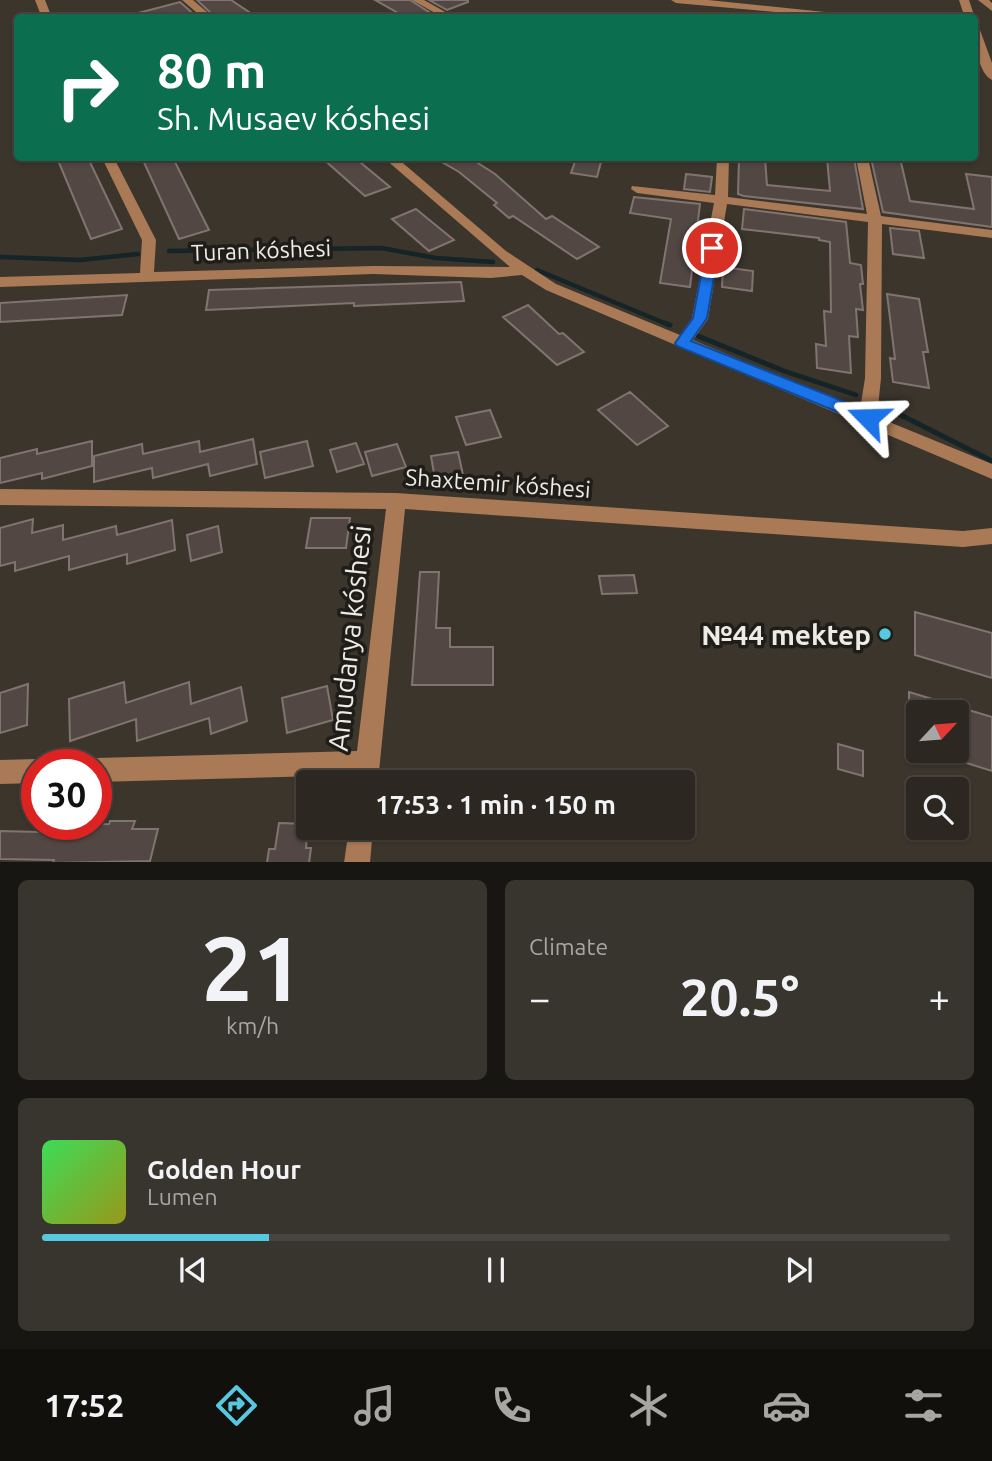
<!DOCTYPE html>
<html lang="en">
<head>
<meta charset="utf-8">
<style>
  body { margin:0; font-family:Ubuntu,sans-serif; background:#38342e; color:#f1f3f6; height:100vh; display:flex; flex-direction:column; font-size:26px; white-space:nowrap }
  * { box-sizing:border-box; margin:0 }
  p { font-size:23px; color:#a6a6a5 }
  .icon { flex:none; width:38px; height:38px; fill:none; stroke:currentColor; stroke-width:2; stroke-linecap:round; stroke-linejoin:round }
  .map { position:relative; height:862px; overflow:hidden }
  .drawer { display:flex; flex-direction:column; gap:18px; padding:18px; background:#181612; flex:1 }
  .drawer>* { flex:none }
  .banner { position:absolute; left:14px; top:14px; width:964px; height:147px; border-radius:7px; box-shadow:0 2px 5px #0004,0 0 0 2px #48443f; background:#0b6e4f; color:#fff; overflow:hidden }
  .needle { width:46px; rotate:64deg }
  .tools { position:absolute; left:906px; top:700px; display:grid; gap:14px }
  .tools a { display:grid; place-items:center; width:63px; height:63px; border-radius:7px; background:#2c2821; box-shadow:0 2px 5px #0004,0 0 0 2px #48443f; font-size:35px }
  .speed { position:absolute; left:21px; top:749px; display:flex; gap:14px; font-size:35px; font-weight:700; text-align:center }
  .speed>* { display:grid; place-content:center; width:91px; height:91px; border-radius:50%; background:#2c2821; box-shadow:0 2px 5px #0004,0 0 0 2px #48443f; line-height:1 }
  .speed .limit { border:10px solid #d22; background:#fff; color:#111 }
  .pin { position:absolute; display:grid; place-items:center; width:60px; height:60px; color:#fff; margin:-30px; border:4px solid #fff; border-radius:50%; box-shadow:0 2px 7px #0007 }
  .me { position:absolute; width:77px; margin:-38px; rotate:292deg; stroke-linejoin:round; filter:drop-shadow(0 0 5px #0008) }
  .turn { display:flex; align-items:center; gap:24px; height:147px; padding:0 28px; font-size:32px }
  .turn .icon { width:91px; height:91px; stroke-width:2.5 }
  .turn b { display:block; font-size:49px; line-height:60px }
  .big { font-size:52px; font-weight:700; line-height:1.1 }
  .drawer .widget { flex:1; display:flex; flex-direction:column; justify-content:center; gap:10px; min-width:0; padding:0 24px; border-radius:10px; background:#38342e }
  .drawer .dial { align-items:center; gap:0 }
  .dial b { font-size:91px; line-height:1 }
  .song { display:flex; align-items:center; gap:21px }
  .cover { width:84px; height:84px; border-radius:10px; background:linear-gradient(135deg,hsl(130 70% 55%),hsl(60 70% 35%)) }
  .played { height:7px; border-radius:4px; background:linear-gradient(90deg,#56c9e1 25%,#48443f 25%) }
  .keys { display:flex; justify-content:space-around; direction:ltr }
  .heat { display:flex; justify-content:space-between; align-items:center; font-size:38px; direction:ltr }
  .drawer .tiles { flex:1; display:grid; gap:18px; grid-template-columns:1fr 1fr }
  .widget:last-child { grid-column:span 2 }
  .trip { position:absolute; left:296px; top:770px; width:399px; height:70px; border-radius:7px; background:#2c2821; box-shadow:0 2px 5px #0004,0 0 0 2px #48443f; font-weight:700; line-height:70px; text-align:center }
  .menu { display:flex; height:112px; justify-content:space-around; align-items:center; background:#12100d; color:#a6a6a5 }
  .menu .icon { width:49px; height:49px }
  .menu .active { color:#56c9e1 }
  .menu b { font-size:32px; color:#f1f3f6 }
  .map>svg:first-child { display:block }
  .lines { fill:none; stroke-linecap:round; stroke-linejoin:round }
  .stream-far1 { stroke:#142427; stroke-width:4.5 }
  .stream { stroke:#142427; stroke-width:5 }
  .building { fill:#534744; stroke:#817470; stroke-width:2 }
  .minor { fill:#aa7a56; fill-rule:evenodd }
  .route { fill:#1a73e8; stroke:#114b97; stroke-width:2 }
  .poi-dot { fill:#56c9e1; stroke:#1f1d19; stroke-width:2.5 }
  .labels { text-anchor:middle; dominant-baseline:central; stroke-width:7; stroke-linejoin:round; paint-order:stroke }
  .street-label { font-size:23px; fill:#eeeae4; stroke:#1f1d19 }
  .near-poi-label { font-size:28px; font-weight:bold; fill:#eeeae4; stroke:#1f1d19; text-anchor:end }
  .near-street-label { font-size:28px; fill:#eeeae4; stroke:#1f1d19 }
</style>
</head>
<body>
<div class="map">
<svg width="992" height="863" viewBox="0 0 992 863">
  <rect width="100%" height="100%" fill="#3b352c"/>
  <g class="lines">
    <path class="stream-far1" d="M169,251L381,248L436,258L493,262
      M0,257L80,260L138,254
      M537,270L669,325"/>
    <path class="stream" d="M665,323L670,325
      M698,336L784,371L856,395
      M885,407L992,461"/>
  </g>
  <path class="building" d="M197,0H231L258,18H216Z
    M375,0H410L432,14L407,18Z
    M429,0H468V2L447,10Z
    M180,2L198,18H138V13Z
    M57,158H88L122,229L91,239Z
    M142,158H173L209,230L179,239Z
    M322,158H355L390,187L365,196Z
    M435,158H470L495,174L546,219L552,216L599,247L577,259L513,216L509,218L494,205L497,203L459,172Z
    M739,158H765L767,185L830,191L827,158H854L863,209L744,196L738,194Z
    M871,158H900L910,201L974,209L966,174L992,177V227L883,212Z
    M576,159L601,162L597,177L571,173Z
    M686,174L712,177L710,192L684,189Z
    M634,197L700,204L690,287L660,283L671,219L630,213Z
    M416,209L438,227L454,240L429,251L392,219Z
    M744,209L846,222L850,263L861,265L863,284H860L863,310L856,309L858,337L849,336L851,373L817,368L816,344L826,346L824,311L831,312L830,242L819,240V238L742,229Z
    M890,228L919,231L924,258L893,254Z
    M723,267L753,271L752,291L722,287Z
    M461,282L464,301L354,306V303L206,310L209,290Z
    M887,294L919,299L928,352H923L929,388L893,382L890,358L895,359Z
    M127,295L122,315L0,322V303Z
    M528,305L559,334L563,333L584,352L557,365L503,317Z
    M630,392L668,426L637,445L598,410Z
    M490,410L501,437L466,445L456,417Z
    M253,439L257,464L210,476L208,464L153,478L152,468L94,482V456L142,444L143,454L199,441L200,452Z
    M92,441V466L42,479V473L0,483V458L37,449V454Z
    M307,441L313,466L265,478L260,452Z
    M356,443L364,464L337,472L330,450Z
    M397,444L406,467L372,476L365,452Z
    M458,452L463,475L435,479L431,456Z
    M311,518H350L346,548H306Z
    M33,519L32,533L63,525V540L116,526L117,535L172,520L175,550L127,564V554L69,570V556L15,571V562L0,566V528Z
    M218,526L222,552L191,561L187,535Z
    M420,572H439L436,628H450V647H493V685H412Z
    M634,575L637,593L602,594L599,576Z
    M915,612L992,633V678L915,655Z
    M124,682L126,703L189,682L191,704L241,687L247,721L211,734L209,718L137,741L136,719L70,741L69,699Z
    M28,684L27,725L0,733V693Z
    M327,686L333,720L287,733L282,698Z
    M909,692L992,717V771L957,760V712H909Z
    M838,744L863,751V776L838,769Z
    M110,821H135L132,829H158L150,861L53,863L54,860L0,859V831L40,832L42,826L109,824Z
    M279,823L308,824L306,848H311L309,863H267L269,849H275Z"/>
  <g class="lines">
    <path class="minor" d="M35,0H45L52,18H42Z
      M182,0H193L214,18H203Z
      M412,0H424L456,18H444Z
      M671,0H708L883,18H841L676,3Z
      M959,0H969L975,18H965Z
      M978,0H989L992,3V11Z
      M975,27L980,30L992,63V80C978,73 974,41 975,27Z
      M102,158H114L156,240L154,272L373,266L510,267L384,158H397L506,251L556,284L680,335L692,318L714,203L637,193L631,189L632,186L715,195L717,158H729L728,197L867,214L856,158H868L881,216L992,230V238L882,224L881,378L877,417L992,464V479L546,290L522,275L491,278L373,274L0,287V277L140,273L142,240ZM727,204L868,222L865,378L860,410L693,340L708,319Z
      M0,489L396,493L963,531L992,528V544L963,547L405,509L378,782H354L355,775L96,782V765H86L96,758L357,751L386,509L0,505Z
      M37,759L46,765H37V783L0,784V760Z
      M349,828H373L370,863H344Z"/>
  </g>
  <path class="route" d="M712,244L719,248L707,318L691,341L873,413L875,418L873,422H862L677,346L675,343L693,318L706,248Z"/>
  <circle class="poi-dot" cx="885" cy="634" r="7"/>
  <g class="labels">
    <g class="street-label">
      <text transform="translate(261 250) rotate(-2)">Turan kóshesi</text>
      <text transform="translate(498 483) rotate(4)">Shaxtemir kóshesi</text>
    </g>
    <g class="near-poi-label">
      <text x="871" y="634">№44 mektep</text>
    </g>
    <g class="near-street-label">
      <text transform="translate(349 638) rotate(-84)">Amudarya kóshesi</text>
    </g>
  </g>
</svg>
<div class="tools">
<a><svg class="needle" viewBox="-14 -14 28 28"><path d="M0-13l5 13h-10z" fill="#e53935"/><path d="M0 13l5-13h-10z" fill="#a6a6a5"/></svg></a>
<a><svg class="icon" aria-label="search" viewBox="0 0 24 24"><circle cx="10" cy="10" r="6"/><path d="M15 15l6 6"/></svg></a>
</div>
<div class="speed"><div class="limit">30</div></div>
<div class="pin" style="left:712px;top:248px;background:#d93025"><svg class="icon" aria-label="arrive" viewBox="0 0 24 24"><path d="M6 21V4h12l-3 4 3 4H6"/></svg></div>
<svg class="me" style="left:868px;top:418px" viewBox="-20 -20 40 40"><path d="M0-17L14 15 0 8-14 15z" fill="#1a73e8" stroke="#fff" stroke-width="4"/></svg>
<div class="trip">17:53 · 1 min · 150 m</div>
<div class="banner">
<div class="turn"><svg class="icon" aria-label="right" viewBox="0 0 24 24"><path d="M7 20v-9h11M14 6l5 5-5 5"/></svg><div><b>80 m</b>Sh. Musaev kóshesi</div></div>
</div>
</div>
<section class="drawer">
<div class="tiles">
<div class="widget dial"><b>21</b><p>km/h</p></div>
<div class="widget"><p>Climate</p>
<div class="heat"><a>−</a><b class="big">20.5°</b><a>+</a></div>
</div>
<div class="widget">
<div class="song"><i class="cover"></i><div><b>Golden Hour</b><p>Lumen</p></div></div>
<div class="played"></div>
<div class="keys"><svg class="icon" aria-label="previous" viewBox="0 0 24 24"><path d="M18 5L8 12l10 7zM5 5v14"/></svg><svg class="icon" aria-label="pause" viewBox="0 0 24 24"><path d="M8 5v14M16 5v14"/></svg><svg class="icon" aria-label="next" viewBox="0 0 24 24"><path d="M6 5l10 7-10 7zM19 5v14"/></svg></div>
</div>
</div>
</section>
<nav class="menu">
<b>17:52</b>
<svg class="icon active" aria-label="directions" viewBox="0 0 24 24"><path d="M12 3l9 9-9 9-9-9zM9 14v-3h6M13 9l2 2-2 2"/></svg>
<svg class="icon" aria-label="music" viewBox="0 0 24 24"><path d="M9 18V5l10-2v13"/><circle cx="6" cy="18" r="3"/><circle cx="16" cy="16" r="3"/></svg>
<svg class="icon" aria-label="phone" viewBox="0 0 24 24"><path d="M5 4h4l2 5-3 2q2 4 5 5l2-3 5 2v4C11 20 4 13 5 4z"/></svg>
<svg class="icon" aria-label="climate" viewBox="0 0 24 24"><path d="M12 3v18M4 7l16 10M4 17L20 7"/></svg>
<svg class="icon" aria-label="car" viewBox="0 0 24 24"><path d="M5 17H2v-5l4-1 3-4h7l3 4 3 1v5h-3M9 17h6M6 11h13"/><circle cx="7" cy="17" r="2"/><circle cx="17" cy="17" r="2"/></svg>
<svg class="icon" aria-label="filters" viewBox="0 0 24 24"><path d="M4 7h16M4 17h16"/><circle cx="9" cy="7" r="2"/><circle cx="15" cy="17" r="2"/></svg>
</nav>
</body>
</html>
